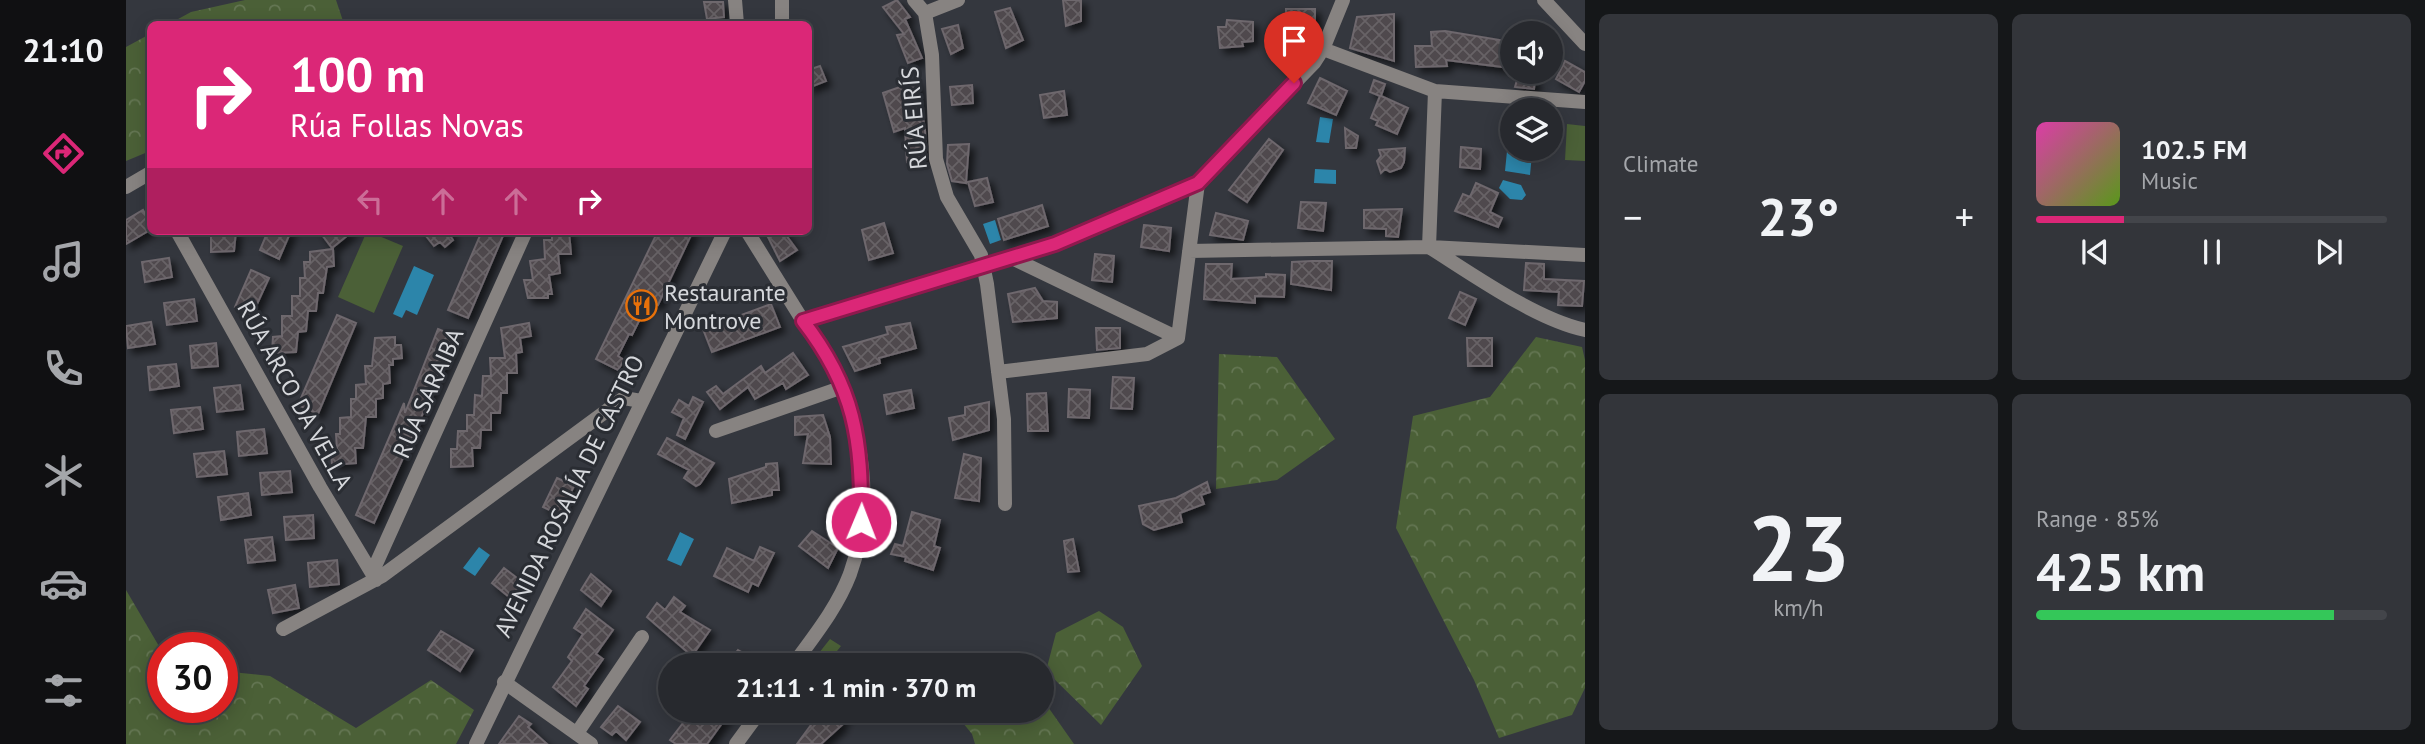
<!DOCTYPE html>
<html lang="en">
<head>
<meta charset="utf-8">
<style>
  body { margin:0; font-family:"PT Sans",sans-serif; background:#33353a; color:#f1f3f6; height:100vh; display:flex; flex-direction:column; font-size:26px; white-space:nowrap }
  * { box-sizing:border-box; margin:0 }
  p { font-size:23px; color:#a4a6aa }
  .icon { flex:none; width:38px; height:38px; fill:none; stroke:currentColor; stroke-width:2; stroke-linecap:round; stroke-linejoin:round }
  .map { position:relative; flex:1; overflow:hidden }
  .sheet { display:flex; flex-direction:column; gap:14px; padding:14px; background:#151719; width:840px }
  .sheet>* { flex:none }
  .hud { position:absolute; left:21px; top:21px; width:665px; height:214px; border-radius:10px; box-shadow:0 4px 18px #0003,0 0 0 2px #43454a; background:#db2777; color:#fff; overflow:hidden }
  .tools { position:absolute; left:1374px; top:21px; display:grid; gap:14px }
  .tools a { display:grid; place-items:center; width:63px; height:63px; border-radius:50%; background:#27292e; box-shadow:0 4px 18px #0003,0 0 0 2px #43454a; font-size:35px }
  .speed { position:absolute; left:21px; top:632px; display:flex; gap:14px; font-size:35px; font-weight:700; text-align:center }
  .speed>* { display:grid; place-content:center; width:91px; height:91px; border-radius:50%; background:#27292e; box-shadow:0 4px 18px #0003,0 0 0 2px #43454a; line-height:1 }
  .speed .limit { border:10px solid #d22; background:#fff; color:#111 }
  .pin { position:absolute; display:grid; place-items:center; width:60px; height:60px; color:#fff; margin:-72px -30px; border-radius:50% 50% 50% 0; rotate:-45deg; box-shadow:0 0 7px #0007 }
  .pin .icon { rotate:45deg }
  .me { position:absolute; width:77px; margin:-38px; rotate:1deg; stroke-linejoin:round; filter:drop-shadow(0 0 5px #0008) }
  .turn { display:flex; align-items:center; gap:24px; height:147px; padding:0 28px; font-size:32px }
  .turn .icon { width:91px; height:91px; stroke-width:2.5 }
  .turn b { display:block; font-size:49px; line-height:60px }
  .lanes { display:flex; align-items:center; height:66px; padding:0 28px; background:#0003; justify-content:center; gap:35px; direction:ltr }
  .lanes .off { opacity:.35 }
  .big { font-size:52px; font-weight:700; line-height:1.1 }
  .sheet .card { flex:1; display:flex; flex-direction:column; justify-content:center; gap:10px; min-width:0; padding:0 24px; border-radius:10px; background:#33353a }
  .sheet .dial { align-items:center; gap:0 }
  .dial b { font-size:91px; line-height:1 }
  .song { display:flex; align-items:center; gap:21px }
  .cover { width:84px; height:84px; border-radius:10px; background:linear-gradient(135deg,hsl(320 70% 55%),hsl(90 70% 35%)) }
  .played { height:7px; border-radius:4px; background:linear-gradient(90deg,#db2777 25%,#43454a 25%) }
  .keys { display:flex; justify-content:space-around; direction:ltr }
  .heat { display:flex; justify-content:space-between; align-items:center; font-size:38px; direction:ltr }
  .charge { height:10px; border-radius:5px; background:linear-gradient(90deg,#34c759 85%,#43454a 0) }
  .sheet .tiles { flex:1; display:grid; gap:14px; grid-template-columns:repeat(2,1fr) }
  .trip { position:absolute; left:532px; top:653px; width:396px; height:70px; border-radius:35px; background:#27292e; box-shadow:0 4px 18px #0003,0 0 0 2px #43454a; font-weight:700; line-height:70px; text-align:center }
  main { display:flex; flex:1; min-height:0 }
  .tab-bar { display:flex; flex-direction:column; width:126px; justify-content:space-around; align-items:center; background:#101012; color:#a4a6aa }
  .tab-bar .icon { width:49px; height:49px }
  .tab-bar .selected { color:#db2777 }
  .tab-bar b { font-size:32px; color:#f1f3f6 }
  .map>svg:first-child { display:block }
  .forest { fill:url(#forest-crowns) }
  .park { fill:#4b6037 }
  .water { fill:#2c85aa }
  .building { fill:url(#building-cross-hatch); stroke:#6e676d; stroke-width:2; filter:url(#shadow) }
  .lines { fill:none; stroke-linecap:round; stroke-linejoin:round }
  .minor { stroke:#878381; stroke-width:14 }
  .tertiary { stroke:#878381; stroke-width:14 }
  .route-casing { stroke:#8e194d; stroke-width:18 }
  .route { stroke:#db2777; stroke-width:12 }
  .labels { text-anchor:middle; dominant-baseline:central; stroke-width:6; stroke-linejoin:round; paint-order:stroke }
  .street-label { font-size:24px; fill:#d6d8dc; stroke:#2a2d33 }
  .poi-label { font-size:24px; fill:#d6d8dc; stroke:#2a2d33; text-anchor:start }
</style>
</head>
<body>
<main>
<nav class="tab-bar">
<b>21:10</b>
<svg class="icon selected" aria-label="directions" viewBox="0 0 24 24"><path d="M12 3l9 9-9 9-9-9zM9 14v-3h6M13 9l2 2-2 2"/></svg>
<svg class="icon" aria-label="music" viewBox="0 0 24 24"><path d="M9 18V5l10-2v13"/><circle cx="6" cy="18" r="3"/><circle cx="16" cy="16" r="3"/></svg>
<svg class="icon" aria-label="phone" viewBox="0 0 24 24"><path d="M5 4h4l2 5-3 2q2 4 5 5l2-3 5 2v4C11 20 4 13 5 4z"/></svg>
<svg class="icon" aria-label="climate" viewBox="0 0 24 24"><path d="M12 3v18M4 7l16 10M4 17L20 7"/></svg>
<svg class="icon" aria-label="car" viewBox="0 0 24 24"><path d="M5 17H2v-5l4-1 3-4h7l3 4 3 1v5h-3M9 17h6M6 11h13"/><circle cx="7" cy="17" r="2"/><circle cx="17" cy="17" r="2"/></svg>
<svg class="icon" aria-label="filters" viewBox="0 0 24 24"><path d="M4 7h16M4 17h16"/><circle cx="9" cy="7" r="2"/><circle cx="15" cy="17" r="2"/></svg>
</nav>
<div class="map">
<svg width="1459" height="744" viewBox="0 0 1459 744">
  <defs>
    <pattern id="forest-crowns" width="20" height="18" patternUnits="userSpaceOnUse" patternTransform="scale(1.75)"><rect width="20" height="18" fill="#4b6037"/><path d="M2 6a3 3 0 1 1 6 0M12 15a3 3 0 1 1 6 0" fill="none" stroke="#647653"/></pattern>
    <pattern id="building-cross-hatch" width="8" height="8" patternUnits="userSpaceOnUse" patternTransform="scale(1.75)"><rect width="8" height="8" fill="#4f484d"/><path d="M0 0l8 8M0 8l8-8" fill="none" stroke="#686266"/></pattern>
    <filter id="shadow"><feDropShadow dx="5" dy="5" stdDeviation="3.5" flood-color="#0009"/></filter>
  </defs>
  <rect width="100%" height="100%" fill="#34373e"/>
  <path class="forest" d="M119,0H210L218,24H43L65,12Z
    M24,34V151L0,161V47Z
    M1410,337L1456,347L1459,360V688L1446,715L1373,738L1348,680L1270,528L1287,416L1364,397Z
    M1093,354L1151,357L1209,439L1151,480L1090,489Z
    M0,590L37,653V707H96V671L144,676L230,728L305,680L348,710L330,744H0Z
    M973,611L997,627L1016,666L975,725L920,671L930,633Z
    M915,697L948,744H849L846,734L828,712L915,710Z"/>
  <path class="park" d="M1441,124L1459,126V161L1439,160Z
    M241,231L277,246L248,313L212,297Z
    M704,639L715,646L700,665L689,658Z"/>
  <path class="water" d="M1194,117L1207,119L1203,143L1190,142Z
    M1381,151L1406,154L1404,175L1379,171Z
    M1189,169L1210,170V184L1188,183Z
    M1377,180L1395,185L1400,195L1396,200L1384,199L1373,188Z
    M869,220L875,240L864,244L857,224Z
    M288,266L308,275L291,315L280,310L276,318L267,314Z
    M554,532L568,539L555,566L541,560Z
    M353,547L364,555L349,576L337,568Z"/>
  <path class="building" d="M771,0L784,17L779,19L796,58L782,63L771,35L778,34L757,7Z
    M937,0H955V21L940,26Z
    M578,2H597L598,17L581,19Z
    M884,8L897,40L880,48L869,12Z
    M1160,9H1189V28H1160Z
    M1268,14V61L1224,48L1231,17Z
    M1101,20L1127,22V41L1116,42L1117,46L1094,48L1092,27H1100Z
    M832,25L837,48L825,54L816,29Z
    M1319,31L1386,42L1385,68L1320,60L1321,66L1290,67L1289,46H1306L1305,32Z
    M1439,61L1459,72V81L1453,92L1430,79Z
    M694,66L700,81L682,88V70Z
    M1392,77L1409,79L1408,89L1389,87Z
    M1194,78L1221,91L1210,115L1182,103Z
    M1248,80L1259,84L1255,96L1282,108L1271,134L1250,125L1252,121L1245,118L1254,96L1244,92Z
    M791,81L799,130L800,159L781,162L779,128L768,132L757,93Z
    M846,85L847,103L826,105L824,87Z
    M938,91L941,115L918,118L914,95Z
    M1219,128L1232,136L1230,148H1220Z
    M1143,139L1157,150L1121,202L1103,190Z
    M843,144L840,183L826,181L821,164L822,145Z
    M1335,147L1355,149L1354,169L1334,167Z
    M1279,148L1278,162L1275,168L1264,172L1259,169L1255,173L1251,161L1255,156L1253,150Z
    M861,178L867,202L849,206L842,182Z
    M1350,183L1372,193L1364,212L1376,218L1372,227L1329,211L1337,194L1344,197Z
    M1175,202L1200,203L1197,231L1172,228Z
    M916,205L922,226L878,240L872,219Z
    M1276,209L1272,237L1260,236V229L1238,228V210Z
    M17,210L24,223V230L0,244V220Z
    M1090,213L1122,221L1117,240L1084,235Z
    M758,223L767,253L743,260L736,230Z
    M1018,225L1045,228L1043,251L1015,247Z
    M93,231H110L108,251L85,252V236H92Z
    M142,231H165L153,259L134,250Z
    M193,231H227L206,248Z
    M296,231H326L323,234L327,240L319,247L314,242L308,246Z
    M356,231H379L342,318L322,310Z
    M426,231H443L445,254H432L434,273L423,275L426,294H422V298H402L398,280H407L404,261L419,259L418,240H426Z
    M532,231H567L532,305L523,301L506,335L503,334L492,356L498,360L492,370L470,359Z
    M639,231H657L671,250L654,261Z
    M207,249L208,266L201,267L197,293H192L190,311H182L180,331L172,332L170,352L146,353L147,337L156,336V316H166V296H174V278H179L178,262H184V252Z
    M969,254L988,256L986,282L966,280Z
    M43,258L46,277L19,282L16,262Z
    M1186,261H1206L1205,290L1165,284L1166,262Z
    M1400,263L1418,264V279L1458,281L1456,306L1432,305L1433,292L1398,290Z
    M1080,264H1106L1105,279L1140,277V274L1159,275L1158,297L1129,296V303L1078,299Z
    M125,270L143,278L126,315L109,307Z
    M909,288L917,301L931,302V318L887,322L882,294Z
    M1334,292L1350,299L1339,325L1323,318Z
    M68,299L71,321L41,325L38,303Z
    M645,304L654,327L586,352L577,329Z
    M211,315L230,323L192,414L172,405Z
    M25,322L29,344L2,348L0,326Z
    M403,323L405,336L394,338L396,352L390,353L391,373H381V393H375L374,413H365V430H355L354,448H346L347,466L325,467V449H331L332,431H341V415H348L349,395L356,396L357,376H365L364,358H379L375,328Z
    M784,323L790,348L753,358L754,363L729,371L717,347L762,334L760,327Z
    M970,328H994V348L971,350Z
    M312,329L331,337L248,523L230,515L278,403L279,413Z
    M269,337V345H275L276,358L267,359V365H263L264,383L257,384V398L250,399V417H240L237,448H229L230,463L206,465L205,450L211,449L210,434H214V418L225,417V399H230V385L240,384L239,366H246L249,338Z
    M1341,338H1366V366H1342Z
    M90,343L92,366L66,368L64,346Z
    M667,353L682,375L660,389L657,383L629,399L622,387L594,409L581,392L590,386L597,394L635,366L639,373Z
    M50,364L53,386L24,390L22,367Z
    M987,377L1008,378L1006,409L985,408Z
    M114,385L117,409L91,412L88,388Z
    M943,389L964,390L963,418L942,417Z
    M785,390L788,408L761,414L758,395Z
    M920,393L922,431H902L901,394Z
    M567,397L577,402L559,439L551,435L558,418L546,412L553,400L563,406Z
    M863,402V430L827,440L823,418L839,415V407Z
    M74,407L77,429L48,433L45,410Z
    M697,415L704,437L705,464L677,463L682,434L669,435V417Z
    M138,429L141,453L113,456L111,432Z
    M541,438L588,463L574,484L570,486L558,478L563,470L532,454Z
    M98,451L101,474L71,477L68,454Z
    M838,454L855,458L853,501L829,498Z
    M651,463L653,490H646V495L606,503L603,479L640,467V464Z
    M164,471L166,492L136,495L134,473Z
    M431,478L448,486L434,515L417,507Z
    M1081,482L1084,492L1075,495L1078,504L1054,513L1056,522L1028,530L1017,524L1013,506L1050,498Z
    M122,493L125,515L95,520L92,497Z
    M786,512L814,520L808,546L814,548L807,570L779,561L780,557L765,554L769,544L777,546Z
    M187,515L188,538L160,540L158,517Z
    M686,531L712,548L702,568L673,546Z
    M146,537L149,560L122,563L119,540Z
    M947,539L953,571L942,572L938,541Z
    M634,547L648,553L632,586L626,583L622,592L588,576L601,548L628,561Z
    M211,560L213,584L184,587L182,563Z
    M378,568L400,585L388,601L366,583Z
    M465,574L485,591L475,606L455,590Z
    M169,585L173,608L147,613L142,590Z
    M548,597L559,606L554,612L584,630L566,656L521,617L531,603L539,610Z
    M460,609L487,630L470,654L477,659L458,686L462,689L450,706L427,687L446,661L442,657L457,634L448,628Z
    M315,631L347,650L334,671L302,650Z
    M612,650L638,665H600Z
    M492,706L514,722L500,740L490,731L486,735L475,727Z
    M567,710H594L602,715L581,744H550L544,740Z
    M696,710H725L713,722L716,725L695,744H671Z
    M393,716L405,724L402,727L421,744H373Z"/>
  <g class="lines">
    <path class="minor" d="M609,0L611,24
      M788,0L799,13L806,55L810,159L821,197L855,255L861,284L878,419L879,504
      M1418,0L1459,44
      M799,13L832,0
      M1197,49L1309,91L1459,102
      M0,187L24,173
      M51,231L194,487L250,580
      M621,231L677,321L929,244L1072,183L1188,63L1197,49L1217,0
      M1303,247C1346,274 1409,319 1459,330
      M1304,247L1459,255
      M1063,251L1303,247L1309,91
      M886,258L1052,338
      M872,372L1021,354L1052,338L1072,183
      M590,431L717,387
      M246,573L400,231
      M157,629L256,576L498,398L515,401
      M667,665C688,636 711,608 724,574C754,490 731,390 677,321
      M378,682L465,744
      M451,733L516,637
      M610,744L635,710"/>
    <path class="tertiary" d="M656,24V0
      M350,744L599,231"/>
  </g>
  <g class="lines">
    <defs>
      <path id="route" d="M735,522C736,440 729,388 677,321L929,244L1072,183L1168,83"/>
    </defs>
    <use href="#route" class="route-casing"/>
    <use href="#route" class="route"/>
  </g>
  <defs>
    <symbol id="restaurant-ring" viewBox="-11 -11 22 22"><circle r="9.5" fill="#2a2d33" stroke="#e8710a" stroke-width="1.5"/><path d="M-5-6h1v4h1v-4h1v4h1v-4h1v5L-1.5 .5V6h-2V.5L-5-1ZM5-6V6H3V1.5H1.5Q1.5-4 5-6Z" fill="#e8710a"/></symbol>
  </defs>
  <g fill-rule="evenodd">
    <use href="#restaurant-ring" x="498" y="288" width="35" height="35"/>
  </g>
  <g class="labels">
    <g class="street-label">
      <text transform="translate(788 118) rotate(-95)">RÚA EIRÍS</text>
      <text transform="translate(302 393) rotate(-66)">RÚA SARAIBA</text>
      <text transform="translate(169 395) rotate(61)">RÚA ARCO DA VELLA</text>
      <text transform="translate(443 496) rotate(-64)">AVENIDA ROSALÍA DE CASTRO</text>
    </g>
    <g class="poi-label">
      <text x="538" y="292">Restaurante<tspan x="538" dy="28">Montrove</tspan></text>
    </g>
  </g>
</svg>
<div class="tools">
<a><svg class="icon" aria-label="sound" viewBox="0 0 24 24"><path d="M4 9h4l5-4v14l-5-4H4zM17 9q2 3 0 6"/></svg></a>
<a><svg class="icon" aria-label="layers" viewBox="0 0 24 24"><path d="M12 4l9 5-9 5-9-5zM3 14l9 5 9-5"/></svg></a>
</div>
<div class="speed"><div class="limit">30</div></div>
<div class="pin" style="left:1168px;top:83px;background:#d93025"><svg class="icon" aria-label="arrive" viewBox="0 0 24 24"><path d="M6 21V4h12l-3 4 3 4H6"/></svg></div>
<svg class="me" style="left:735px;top:522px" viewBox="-20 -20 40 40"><circle r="17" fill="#db2777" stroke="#fff" stroke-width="3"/><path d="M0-11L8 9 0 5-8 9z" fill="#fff"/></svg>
<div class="trip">21:11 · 1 min · 370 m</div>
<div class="hud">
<div class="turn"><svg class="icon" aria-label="right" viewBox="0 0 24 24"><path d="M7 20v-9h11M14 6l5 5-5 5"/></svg><div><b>100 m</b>Rúa Follas Novas</div></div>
<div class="lanes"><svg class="icon off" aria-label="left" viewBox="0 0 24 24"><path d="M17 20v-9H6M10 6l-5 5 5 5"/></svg><svg class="icon off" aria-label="ahead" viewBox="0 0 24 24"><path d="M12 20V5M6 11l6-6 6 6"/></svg><svg class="icon off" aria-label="ahead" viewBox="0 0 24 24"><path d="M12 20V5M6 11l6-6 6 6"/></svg><svg class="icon" aria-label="right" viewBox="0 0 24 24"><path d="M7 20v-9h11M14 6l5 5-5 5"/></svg></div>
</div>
</div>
<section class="sheet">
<div class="tiles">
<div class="card"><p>Climate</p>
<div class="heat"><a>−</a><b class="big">23°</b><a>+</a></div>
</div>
<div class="card">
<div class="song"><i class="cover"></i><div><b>102.5 FM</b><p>Music</p></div></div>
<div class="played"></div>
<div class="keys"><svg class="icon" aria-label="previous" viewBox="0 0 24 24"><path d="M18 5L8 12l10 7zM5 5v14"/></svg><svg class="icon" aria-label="pause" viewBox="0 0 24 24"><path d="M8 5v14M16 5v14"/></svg><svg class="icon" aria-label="next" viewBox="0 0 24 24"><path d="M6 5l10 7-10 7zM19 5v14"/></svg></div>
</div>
<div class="card dial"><b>23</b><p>km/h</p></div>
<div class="card"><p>Range · 85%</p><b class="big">425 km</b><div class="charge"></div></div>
</div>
</section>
</main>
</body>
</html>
